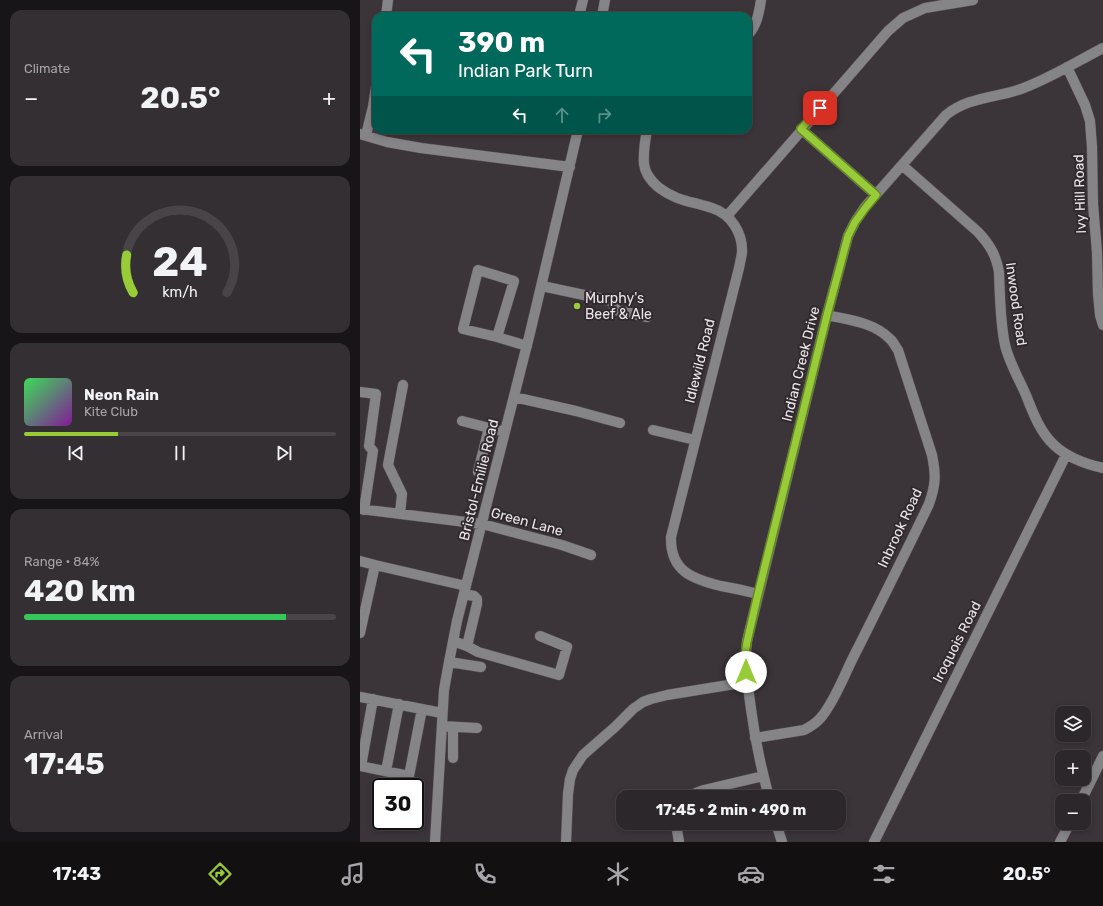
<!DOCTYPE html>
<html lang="en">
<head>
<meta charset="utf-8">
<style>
  body { margin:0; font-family:Rubik,sans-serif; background:#342f33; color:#f1f3f6; height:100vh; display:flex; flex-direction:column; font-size:15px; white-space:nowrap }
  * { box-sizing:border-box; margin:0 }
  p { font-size:13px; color:#a6a5a9 }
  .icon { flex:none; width:22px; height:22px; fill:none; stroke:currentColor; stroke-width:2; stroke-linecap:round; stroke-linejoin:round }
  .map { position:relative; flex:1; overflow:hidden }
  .side { display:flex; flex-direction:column; gap:10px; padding:10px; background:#181518; width:360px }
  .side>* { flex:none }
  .guide { position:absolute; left:12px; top:12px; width:380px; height:122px; border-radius:12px; box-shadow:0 2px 6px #0003,0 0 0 1px #484447; background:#00695c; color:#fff; overflow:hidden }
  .buttons { position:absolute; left:695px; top:706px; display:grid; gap:8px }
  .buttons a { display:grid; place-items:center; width:36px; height:36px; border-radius:8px; background:#2c272b; box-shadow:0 2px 6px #0003,0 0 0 1px #484447; font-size:20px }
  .speed { position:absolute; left:12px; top:778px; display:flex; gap:8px; font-size:20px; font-weight:700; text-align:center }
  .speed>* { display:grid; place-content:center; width:52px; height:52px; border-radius:50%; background:#2c272b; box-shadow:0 2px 6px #0003,0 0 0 1px #484447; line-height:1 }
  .speed .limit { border:2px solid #111; border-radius:6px; background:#fff; color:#111 }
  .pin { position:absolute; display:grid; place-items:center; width:34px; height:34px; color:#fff; margin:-17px; border-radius:8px; box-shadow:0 2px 6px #0006 }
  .me { position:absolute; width:44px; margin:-22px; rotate:0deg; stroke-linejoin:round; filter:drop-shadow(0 0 3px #0008) }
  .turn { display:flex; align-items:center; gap:14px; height:84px; padding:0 20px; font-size:18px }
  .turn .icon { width:52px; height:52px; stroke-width:2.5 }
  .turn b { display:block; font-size:28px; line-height:34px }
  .lanes { display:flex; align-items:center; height:38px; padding:0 20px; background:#0003; justify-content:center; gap:20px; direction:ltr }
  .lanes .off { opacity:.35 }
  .big { font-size:30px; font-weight:700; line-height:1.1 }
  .side .widget { flex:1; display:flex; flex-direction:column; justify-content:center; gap:6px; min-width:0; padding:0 14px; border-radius:12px; background:#342f33 }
  .side .dial { align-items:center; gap:0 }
  .dial svg { height:104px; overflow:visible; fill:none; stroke:#484447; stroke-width:7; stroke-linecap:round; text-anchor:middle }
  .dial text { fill:#f1f3f6; stroke:none }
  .song { display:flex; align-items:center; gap:12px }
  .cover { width:48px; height:48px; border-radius:6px; background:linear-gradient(135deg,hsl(130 70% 55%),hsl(290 70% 35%)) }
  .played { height:4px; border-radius:2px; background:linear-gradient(90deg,#98cb38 30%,#484447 30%) }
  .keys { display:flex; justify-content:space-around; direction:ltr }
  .heat { display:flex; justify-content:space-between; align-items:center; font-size:22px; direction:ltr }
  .charge { height:6px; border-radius:3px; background:linear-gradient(90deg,#34c759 84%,#484447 0) }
  .trip { position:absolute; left:256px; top:790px; width:230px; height:40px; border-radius:12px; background:#2c272b; box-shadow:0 2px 6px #0003,0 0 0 1px #484447; font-weight:700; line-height:40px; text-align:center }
  .tabs { display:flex; height:64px; justify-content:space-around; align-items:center; background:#121011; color:#a6a5a9 }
  .tabs .icon { width:28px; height:28px }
  .tabs .on { color:#98cb38 }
  .tabs b { font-size:18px; color:#f1f3f6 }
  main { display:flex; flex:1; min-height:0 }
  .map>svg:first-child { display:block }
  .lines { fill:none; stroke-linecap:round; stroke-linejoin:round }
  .minor-casing { stroke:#575055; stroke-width:11 }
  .minor { stroke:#858487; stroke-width:10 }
  .route-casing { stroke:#638424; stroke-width:10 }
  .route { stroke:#98cb38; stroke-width:7 }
  .poi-dot { fill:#98cb38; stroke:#302a2f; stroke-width:1.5 }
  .labels { text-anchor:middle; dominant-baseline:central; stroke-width:4; stroke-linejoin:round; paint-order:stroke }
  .street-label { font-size:14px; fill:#eae6e9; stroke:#302a2f }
  .poi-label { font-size:14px; fill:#eae6e9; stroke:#302a2f; text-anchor:start }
</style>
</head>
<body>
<main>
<section class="side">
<div class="widget"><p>Climate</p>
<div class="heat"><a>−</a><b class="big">20.5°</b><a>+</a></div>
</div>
<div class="widget dial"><svg viewBox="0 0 100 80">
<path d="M14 69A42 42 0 1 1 86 69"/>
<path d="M14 69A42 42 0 0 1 9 40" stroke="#98cb38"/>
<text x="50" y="56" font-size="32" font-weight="700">24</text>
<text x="50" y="72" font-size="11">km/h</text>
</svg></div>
<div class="widget">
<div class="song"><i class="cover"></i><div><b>Neon Rain</b><p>Kite Club</p></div></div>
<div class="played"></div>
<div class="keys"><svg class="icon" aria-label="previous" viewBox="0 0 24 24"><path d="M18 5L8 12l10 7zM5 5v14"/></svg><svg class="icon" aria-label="pause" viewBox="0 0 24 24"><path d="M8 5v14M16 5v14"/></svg><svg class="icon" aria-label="next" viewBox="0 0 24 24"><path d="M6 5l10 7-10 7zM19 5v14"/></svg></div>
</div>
<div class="widget"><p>Range · 84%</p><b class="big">420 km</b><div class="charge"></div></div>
<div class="widget"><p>Arrival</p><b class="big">17:45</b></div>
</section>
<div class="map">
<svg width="743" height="842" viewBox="0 0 743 842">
  <rect width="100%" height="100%" fill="#3b3439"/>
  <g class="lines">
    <defs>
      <path id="minor" d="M26,16L28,0
        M219,16L223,0
        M242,16L245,0
        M388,35C397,25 399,13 401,0
        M707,67L725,105L730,121L732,147L733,204L737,252L738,294L740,315L743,325
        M441,129L516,195
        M287,130C285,141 283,153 284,164C285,173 291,181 298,187C316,201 331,201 352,208C371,214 383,233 382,253C381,258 380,263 379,268L311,537C310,571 332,579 361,586C373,588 386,591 398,594
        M0,134L27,142L61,148L210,167
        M6,135L13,107L16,87
        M542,165L618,232C630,245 636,255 639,272C640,296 640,321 645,345C649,362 659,379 666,395C673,413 680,432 694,445C708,458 725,464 743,468
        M367,216L528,31L543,18L565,8L613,0
        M182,286L252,301L256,310L287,317
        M137,337L103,329L118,270L154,281L137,337L167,346
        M0,392L16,394L9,446L13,451L4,510
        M154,397L216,411L260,423
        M102,421L145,432
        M293,430L335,440
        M118,472L129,428
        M0,509L122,524L202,545L231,555
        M40,514L42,494L28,465L43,385
        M0,561L15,565
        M0,633L15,565L106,586
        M93,641L107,646L117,604V599L114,596L104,594
        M107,646L118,652L199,675L207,647L180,636
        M89,662L121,667
        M0,697L82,713
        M82,726L117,728
        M395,738L444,730C452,726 458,722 463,715C478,695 486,670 498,648C522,600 546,552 569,504C576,484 576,475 572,455L538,350C535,346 533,341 529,338C513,322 488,320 467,315
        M93,758V727
        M0,766L49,776L62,709
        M1,766L13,699
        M26,771L39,704
        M331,797L336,793L344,790L403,776
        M409,797C401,768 395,739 391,709C388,686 384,665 387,641L467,315L488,236L495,222L505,207L586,115C608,97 635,98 661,89C689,79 716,62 743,48
        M721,801L743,756
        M318,823L317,830L319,842
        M416,823L422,842
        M75,842L84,690L89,662L97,621L170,333L218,130
        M206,842L208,794L210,779L213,770L223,755L255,727L273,709L283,702L291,699L307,695L387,682
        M514,842L706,455
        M700,842L710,823"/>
    </defs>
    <use href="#minor" class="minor-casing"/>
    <use href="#minor" class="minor"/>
  </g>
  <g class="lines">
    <defs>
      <path id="route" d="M386,672L385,655L387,642L398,594L467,315L488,236L495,222L506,207L516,195L441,129L460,108"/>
    </defs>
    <use href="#route" class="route-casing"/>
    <use href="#route" class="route"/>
  </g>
  <circle class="poi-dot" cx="217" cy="306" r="4"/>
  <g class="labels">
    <g class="street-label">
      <text transform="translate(720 194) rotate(-92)">Ivy Hill Road</text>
      <text transform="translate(656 304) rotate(82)">Inwood Road</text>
      <text transform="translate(340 361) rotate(-76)">Idlewild Road</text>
      <text transform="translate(441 364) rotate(-76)">Indian Creek Drive</text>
      <text transform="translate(119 480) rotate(-76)">Bristol-Emilie Road</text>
      <text transform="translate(167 522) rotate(15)">Green Lane</text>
      <text transform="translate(540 528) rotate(-65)">Inbrook Road</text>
      <text transform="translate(597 642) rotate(-63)">Iroquois Road</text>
    </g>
    <g class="poi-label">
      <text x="225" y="298">Murphy's<tspan x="225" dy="16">Beef &amp; Ale</tspan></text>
    </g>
  </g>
</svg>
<div class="buttons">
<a><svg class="icon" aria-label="layers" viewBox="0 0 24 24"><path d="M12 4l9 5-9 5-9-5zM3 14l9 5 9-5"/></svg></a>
<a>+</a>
<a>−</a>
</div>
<div class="speed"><div class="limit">30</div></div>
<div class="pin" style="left:460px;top:108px;background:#d93025"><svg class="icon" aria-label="arrive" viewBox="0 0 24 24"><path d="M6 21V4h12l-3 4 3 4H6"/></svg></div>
<svg class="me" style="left:386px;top:672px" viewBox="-20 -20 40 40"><circle r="19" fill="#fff"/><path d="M0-13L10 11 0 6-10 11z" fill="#98cb38"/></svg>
<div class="trip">17:45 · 2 min · 490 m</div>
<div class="guide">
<div class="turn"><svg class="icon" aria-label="left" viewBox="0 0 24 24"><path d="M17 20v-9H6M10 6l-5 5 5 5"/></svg><div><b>390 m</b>Indian Park Turn</div></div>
<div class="lanes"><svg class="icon" aria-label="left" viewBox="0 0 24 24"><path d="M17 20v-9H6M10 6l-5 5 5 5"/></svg><svg class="icon off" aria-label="ahead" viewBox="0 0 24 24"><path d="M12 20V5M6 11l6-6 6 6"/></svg><svg class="icon off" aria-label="right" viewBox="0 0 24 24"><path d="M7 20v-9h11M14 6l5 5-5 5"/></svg></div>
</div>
</div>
</main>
<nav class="tabs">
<b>17:43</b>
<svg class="icon on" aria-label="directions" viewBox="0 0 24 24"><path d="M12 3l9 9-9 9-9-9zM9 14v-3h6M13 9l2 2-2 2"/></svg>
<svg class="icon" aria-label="music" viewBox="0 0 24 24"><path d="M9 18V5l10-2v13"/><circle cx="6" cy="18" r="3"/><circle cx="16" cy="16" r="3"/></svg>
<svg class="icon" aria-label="phone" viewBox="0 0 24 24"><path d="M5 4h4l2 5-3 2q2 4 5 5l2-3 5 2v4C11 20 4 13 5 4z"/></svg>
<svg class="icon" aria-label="climate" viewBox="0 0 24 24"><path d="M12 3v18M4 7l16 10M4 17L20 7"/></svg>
<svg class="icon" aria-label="car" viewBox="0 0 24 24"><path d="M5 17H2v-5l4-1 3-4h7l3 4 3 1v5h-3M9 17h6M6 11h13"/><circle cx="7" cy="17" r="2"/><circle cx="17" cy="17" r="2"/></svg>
<svg class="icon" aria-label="filters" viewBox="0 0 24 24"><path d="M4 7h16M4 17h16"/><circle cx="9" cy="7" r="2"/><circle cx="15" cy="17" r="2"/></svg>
<b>20.5°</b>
</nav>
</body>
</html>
